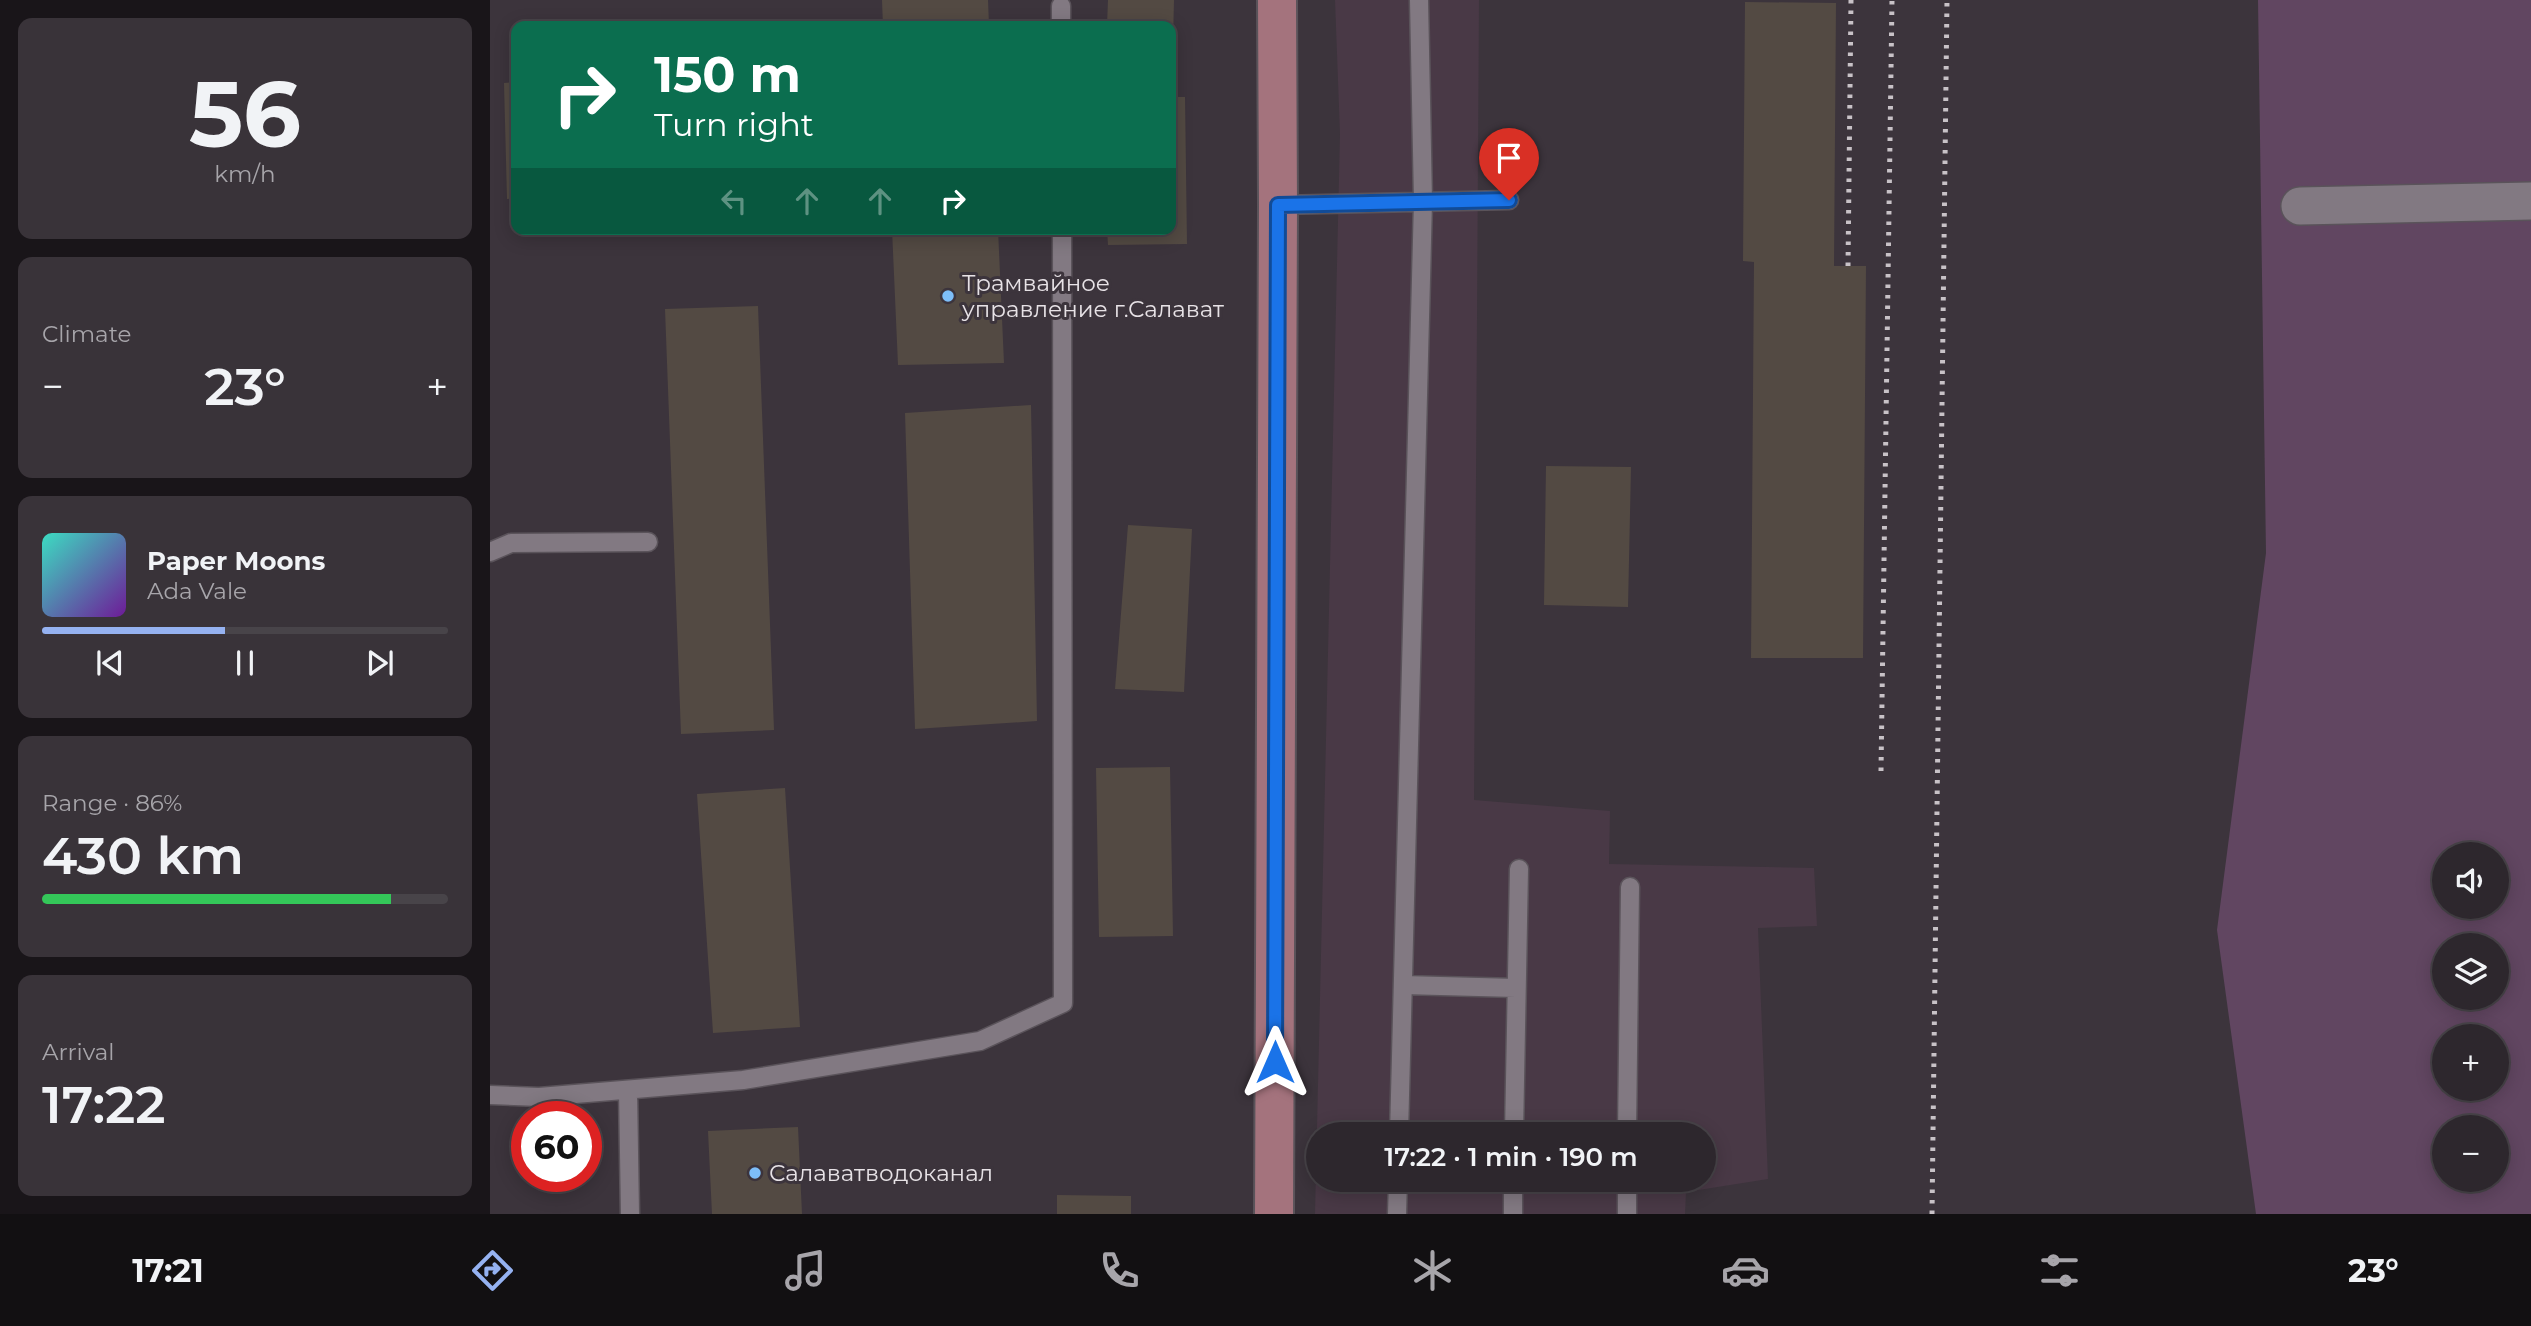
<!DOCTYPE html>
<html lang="en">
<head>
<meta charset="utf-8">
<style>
  body { margin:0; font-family:Montserrat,sans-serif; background:#393339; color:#f1f3f6; height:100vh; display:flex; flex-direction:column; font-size:26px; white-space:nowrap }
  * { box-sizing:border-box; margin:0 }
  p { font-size:23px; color:#a7a5aa }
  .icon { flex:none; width:38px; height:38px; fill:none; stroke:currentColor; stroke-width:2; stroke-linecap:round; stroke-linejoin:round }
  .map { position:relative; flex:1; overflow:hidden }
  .details { display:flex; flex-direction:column; gap:18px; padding:18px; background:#191519; width:490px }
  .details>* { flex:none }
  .hud { position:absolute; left:21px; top:21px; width:665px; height:214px; border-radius:14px; box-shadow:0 4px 18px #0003,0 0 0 2px #484449; background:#0b6e4f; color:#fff; overflow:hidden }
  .buttons { position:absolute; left:1942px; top:842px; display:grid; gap:14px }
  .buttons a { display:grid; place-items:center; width:77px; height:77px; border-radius:50%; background:#2d272d; box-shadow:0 4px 18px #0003,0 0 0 2px #484449; font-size:35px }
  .speed { position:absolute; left:21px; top:1101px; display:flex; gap:14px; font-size:35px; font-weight:700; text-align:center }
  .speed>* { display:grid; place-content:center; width:91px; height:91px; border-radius:50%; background:#2d272d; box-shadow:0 4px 18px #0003,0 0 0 2px #484449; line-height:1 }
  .speed .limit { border:10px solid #d22; background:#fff; color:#111 }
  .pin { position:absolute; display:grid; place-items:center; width:60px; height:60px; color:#fff; margin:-72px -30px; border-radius:50% 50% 50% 0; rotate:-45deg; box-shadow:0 0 7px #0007 }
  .pin .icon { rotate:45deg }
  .me { position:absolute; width:77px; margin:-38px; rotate:0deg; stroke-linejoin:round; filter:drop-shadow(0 0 5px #0008) }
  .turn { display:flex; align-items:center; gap:24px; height:147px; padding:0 28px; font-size:32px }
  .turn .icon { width:91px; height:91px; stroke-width:2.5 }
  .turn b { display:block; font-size:49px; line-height:60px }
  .lanes { display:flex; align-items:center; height:66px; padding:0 28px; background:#0003; justify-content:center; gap:35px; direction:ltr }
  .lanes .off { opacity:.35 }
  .big { font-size:52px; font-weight:600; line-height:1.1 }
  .details .widget { flex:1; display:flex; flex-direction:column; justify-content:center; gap:10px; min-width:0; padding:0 24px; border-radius:14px; background:#393339 }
  .details .dial { align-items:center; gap:0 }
  .dial b { font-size:91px; line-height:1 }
  .song { display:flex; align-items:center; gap:21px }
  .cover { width:84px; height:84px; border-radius:10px; background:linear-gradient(135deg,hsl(170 70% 55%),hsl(280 70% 35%)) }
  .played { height:7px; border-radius:4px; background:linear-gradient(90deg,#95b2f1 45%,#484449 45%) }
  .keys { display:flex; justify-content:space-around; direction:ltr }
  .heat { display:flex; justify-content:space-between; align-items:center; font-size:38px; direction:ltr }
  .charge { height:10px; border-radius:5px; background:linear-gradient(90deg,#34c759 86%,#484449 0) }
  .trip { position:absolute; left:816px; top:1122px; width:410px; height:70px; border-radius:35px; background:#2d272d; box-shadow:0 4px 18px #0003,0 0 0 2px #484449; font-weight:600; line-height:70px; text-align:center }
  .tabs { display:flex; height:112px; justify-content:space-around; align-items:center; background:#121012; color:#a7a5aa }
  .tabs .icon { width:49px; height:49px }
  .tabs .on { color:#95b2f1 }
  .tabs b { font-size:32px; color:#f1f3f6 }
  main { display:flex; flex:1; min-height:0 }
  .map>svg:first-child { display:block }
  .industrial { fill:#493946; fill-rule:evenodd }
  .green { fill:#614661; fill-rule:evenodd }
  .building { fill:#534a43 }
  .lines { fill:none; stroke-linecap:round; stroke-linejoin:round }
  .lane-casing { stroke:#5a535a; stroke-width:21 }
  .street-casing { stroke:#5a535a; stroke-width:40 }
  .primary-casing { stroke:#5a535a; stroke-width:42 }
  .lane { stroke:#827982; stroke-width:18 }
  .street { stroke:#827982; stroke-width:37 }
  .primary { stroke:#a4737d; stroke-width:38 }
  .rail { stroke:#c8c2c7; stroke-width:5; stroke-dasharray:3.5 7; stroke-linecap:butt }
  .route-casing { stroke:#114b97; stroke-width:18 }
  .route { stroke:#1a73e8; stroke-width:12 }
  .poi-dot { fill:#7dbef9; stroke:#3c343c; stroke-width:2.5 }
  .labels { text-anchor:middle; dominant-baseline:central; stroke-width:6; stroke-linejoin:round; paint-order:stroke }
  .poi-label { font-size:23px; fill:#e7e2e6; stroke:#3c343c; text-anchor:start }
</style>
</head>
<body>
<main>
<section class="details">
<div class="widget dial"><b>56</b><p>km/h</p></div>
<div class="widget"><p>Climate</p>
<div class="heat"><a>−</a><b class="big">23°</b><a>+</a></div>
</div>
<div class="widget">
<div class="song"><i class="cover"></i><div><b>Paper Moons</b><p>Ada Vale</p></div></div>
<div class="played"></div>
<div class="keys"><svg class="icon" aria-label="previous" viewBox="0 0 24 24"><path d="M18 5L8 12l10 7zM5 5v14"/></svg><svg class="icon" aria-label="pause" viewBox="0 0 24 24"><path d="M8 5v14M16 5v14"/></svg><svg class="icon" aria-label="next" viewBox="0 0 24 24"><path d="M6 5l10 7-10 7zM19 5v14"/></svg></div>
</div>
<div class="widget"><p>Range · 86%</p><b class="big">430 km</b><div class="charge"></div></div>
<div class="widget"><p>Arrival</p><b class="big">17:22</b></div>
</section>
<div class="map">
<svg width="2041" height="1214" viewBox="0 0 2041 1214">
  <rect width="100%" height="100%" fill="#3c343c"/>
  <path class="industrial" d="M845,0H989L984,800L1120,811L1119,864L1324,868L1327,926L1268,928L1278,1179L1196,1192L1195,1214H825L850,134ZM828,1134H1213V1180H828Z"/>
  <path class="green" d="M1768,0H2041V1214H1766L1727,930L1776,553ZM1955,854H2007V906H1955ZM1955,945H2007V998H1955ZM1955,1036H2007V1088H1955ZM1955,1127H2007V1180H1955Z"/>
  <path class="building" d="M392,0H498L499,26H393Z
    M618,0H684L683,41H681V26H617Z
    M1255,2L1346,3L1344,266H1376L1373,658H1261L1264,262L1253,261Z
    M26,82V198L17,199L14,83Z
    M681,97H695L697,244L618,245L617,229H681Z
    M402,229H508L514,363L408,365Z
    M268,306L284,730L191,734L175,309Z
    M541,405L547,721L425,729L415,413Z
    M1056,466L1141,467L1138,607L1054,605Z
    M638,525L702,529L694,692L625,689Z
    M680,767L683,936L609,937L606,768Z
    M295,788L310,1027L223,1033L207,794Z
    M308,1127L312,1214H222L218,1131Z
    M567,1195L641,1196V1214H567Z"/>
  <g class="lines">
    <defs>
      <path id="lane" d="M571,6V26
        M788,205L1019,200
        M0,552L21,543L158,542
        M913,985L1026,988
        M138,1090L140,1214
        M0,1095L49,1097L253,1080L490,1041L573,1003L572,229
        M909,1134L933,201L929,0
        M1024,1134L1029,869
        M1137,1134L1140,887
        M907,1214L908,1180
        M1023,1214V1180
        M1137,1214V1180"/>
      <path id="street" d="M1810,206L2041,201"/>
      <path id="primary" d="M784,1214L788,205L787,0"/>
    </defs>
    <use href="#lane" class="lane-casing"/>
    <use href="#street" class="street-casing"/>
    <use href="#primary" class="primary-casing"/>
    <use href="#lane" class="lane"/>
    <use href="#street" class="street"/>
    <use href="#primary" class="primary"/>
    <path class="rail" d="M1358,266L1361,0
      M1391,771L1402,0
      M1442,1214L1457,0"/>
  </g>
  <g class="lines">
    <defs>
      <path id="route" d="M785,1062L788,205L1019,200"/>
    </defs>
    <use href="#route" class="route-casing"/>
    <use href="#route" class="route"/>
  </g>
  <g class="poi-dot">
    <circle cx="458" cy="296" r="7"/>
    <circle cx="265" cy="1173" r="7"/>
  </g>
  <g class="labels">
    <g class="poi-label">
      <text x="472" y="283">Трамвайное<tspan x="472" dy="26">управление г.Салават</tspan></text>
      <text x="279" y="1173">Салаватводоканал</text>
    </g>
  </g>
</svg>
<div class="buttons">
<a><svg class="icon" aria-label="sound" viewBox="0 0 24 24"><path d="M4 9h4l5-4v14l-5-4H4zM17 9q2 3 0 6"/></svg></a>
<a><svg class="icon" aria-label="layers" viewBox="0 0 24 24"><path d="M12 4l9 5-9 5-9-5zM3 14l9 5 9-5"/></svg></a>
<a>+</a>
<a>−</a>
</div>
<div class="speed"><div class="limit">60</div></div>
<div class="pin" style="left:1019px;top:200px;background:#d93025"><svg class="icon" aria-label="arrive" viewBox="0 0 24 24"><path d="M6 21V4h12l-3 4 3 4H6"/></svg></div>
<svg class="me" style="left:785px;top:1062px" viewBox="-20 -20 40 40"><path d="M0-17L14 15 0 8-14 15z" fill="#1a73e8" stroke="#fff" stroke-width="4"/></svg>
<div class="trip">17:22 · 1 min · 190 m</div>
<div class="hud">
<div class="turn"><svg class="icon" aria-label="right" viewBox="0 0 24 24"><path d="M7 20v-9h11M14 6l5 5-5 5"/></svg><div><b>150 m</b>Turn right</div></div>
<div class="lanes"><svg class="icon off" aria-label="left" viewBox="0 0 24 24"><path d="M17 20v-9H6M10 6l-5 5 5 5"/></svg><svg class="icon off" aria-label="ahead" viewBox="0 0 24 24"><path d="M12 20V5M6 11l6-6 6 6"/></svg><svg class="icon off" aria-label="ahead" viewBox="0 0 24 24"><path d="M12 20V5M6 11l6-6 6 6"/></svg><svg class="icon" aria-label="right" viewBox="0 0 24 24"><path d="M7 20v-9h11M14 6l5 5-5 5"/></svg></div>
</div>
</div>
</main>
<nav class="tabs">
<b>17:21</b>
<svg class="icon on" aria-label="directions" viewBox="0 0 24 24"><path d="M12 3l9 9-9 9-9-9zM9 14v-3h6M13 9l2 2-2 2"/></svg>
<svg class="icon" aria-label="music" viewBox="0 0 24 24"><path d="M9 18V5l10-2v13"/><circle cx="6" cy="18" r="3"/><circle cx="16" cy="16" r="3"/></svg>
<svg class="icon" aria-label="phone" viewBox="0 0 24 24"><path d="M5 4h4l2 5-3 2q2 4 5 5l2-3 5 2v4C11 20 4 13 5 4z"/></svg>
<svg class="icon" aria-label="climate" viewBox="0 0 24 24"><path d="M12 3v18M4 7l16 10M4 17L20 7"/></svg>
<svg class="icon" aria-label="car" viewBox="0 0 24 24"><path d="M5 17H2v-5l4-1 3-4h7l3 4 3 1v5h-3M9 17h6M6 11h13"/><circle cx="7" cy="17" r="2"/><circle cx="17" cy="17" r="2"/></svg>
<svg class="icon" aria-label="filters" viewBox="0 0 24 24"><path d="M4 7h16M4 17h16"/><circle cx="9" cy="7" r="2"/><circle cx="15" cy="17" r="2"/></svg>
<b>23°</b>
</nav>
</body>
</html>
